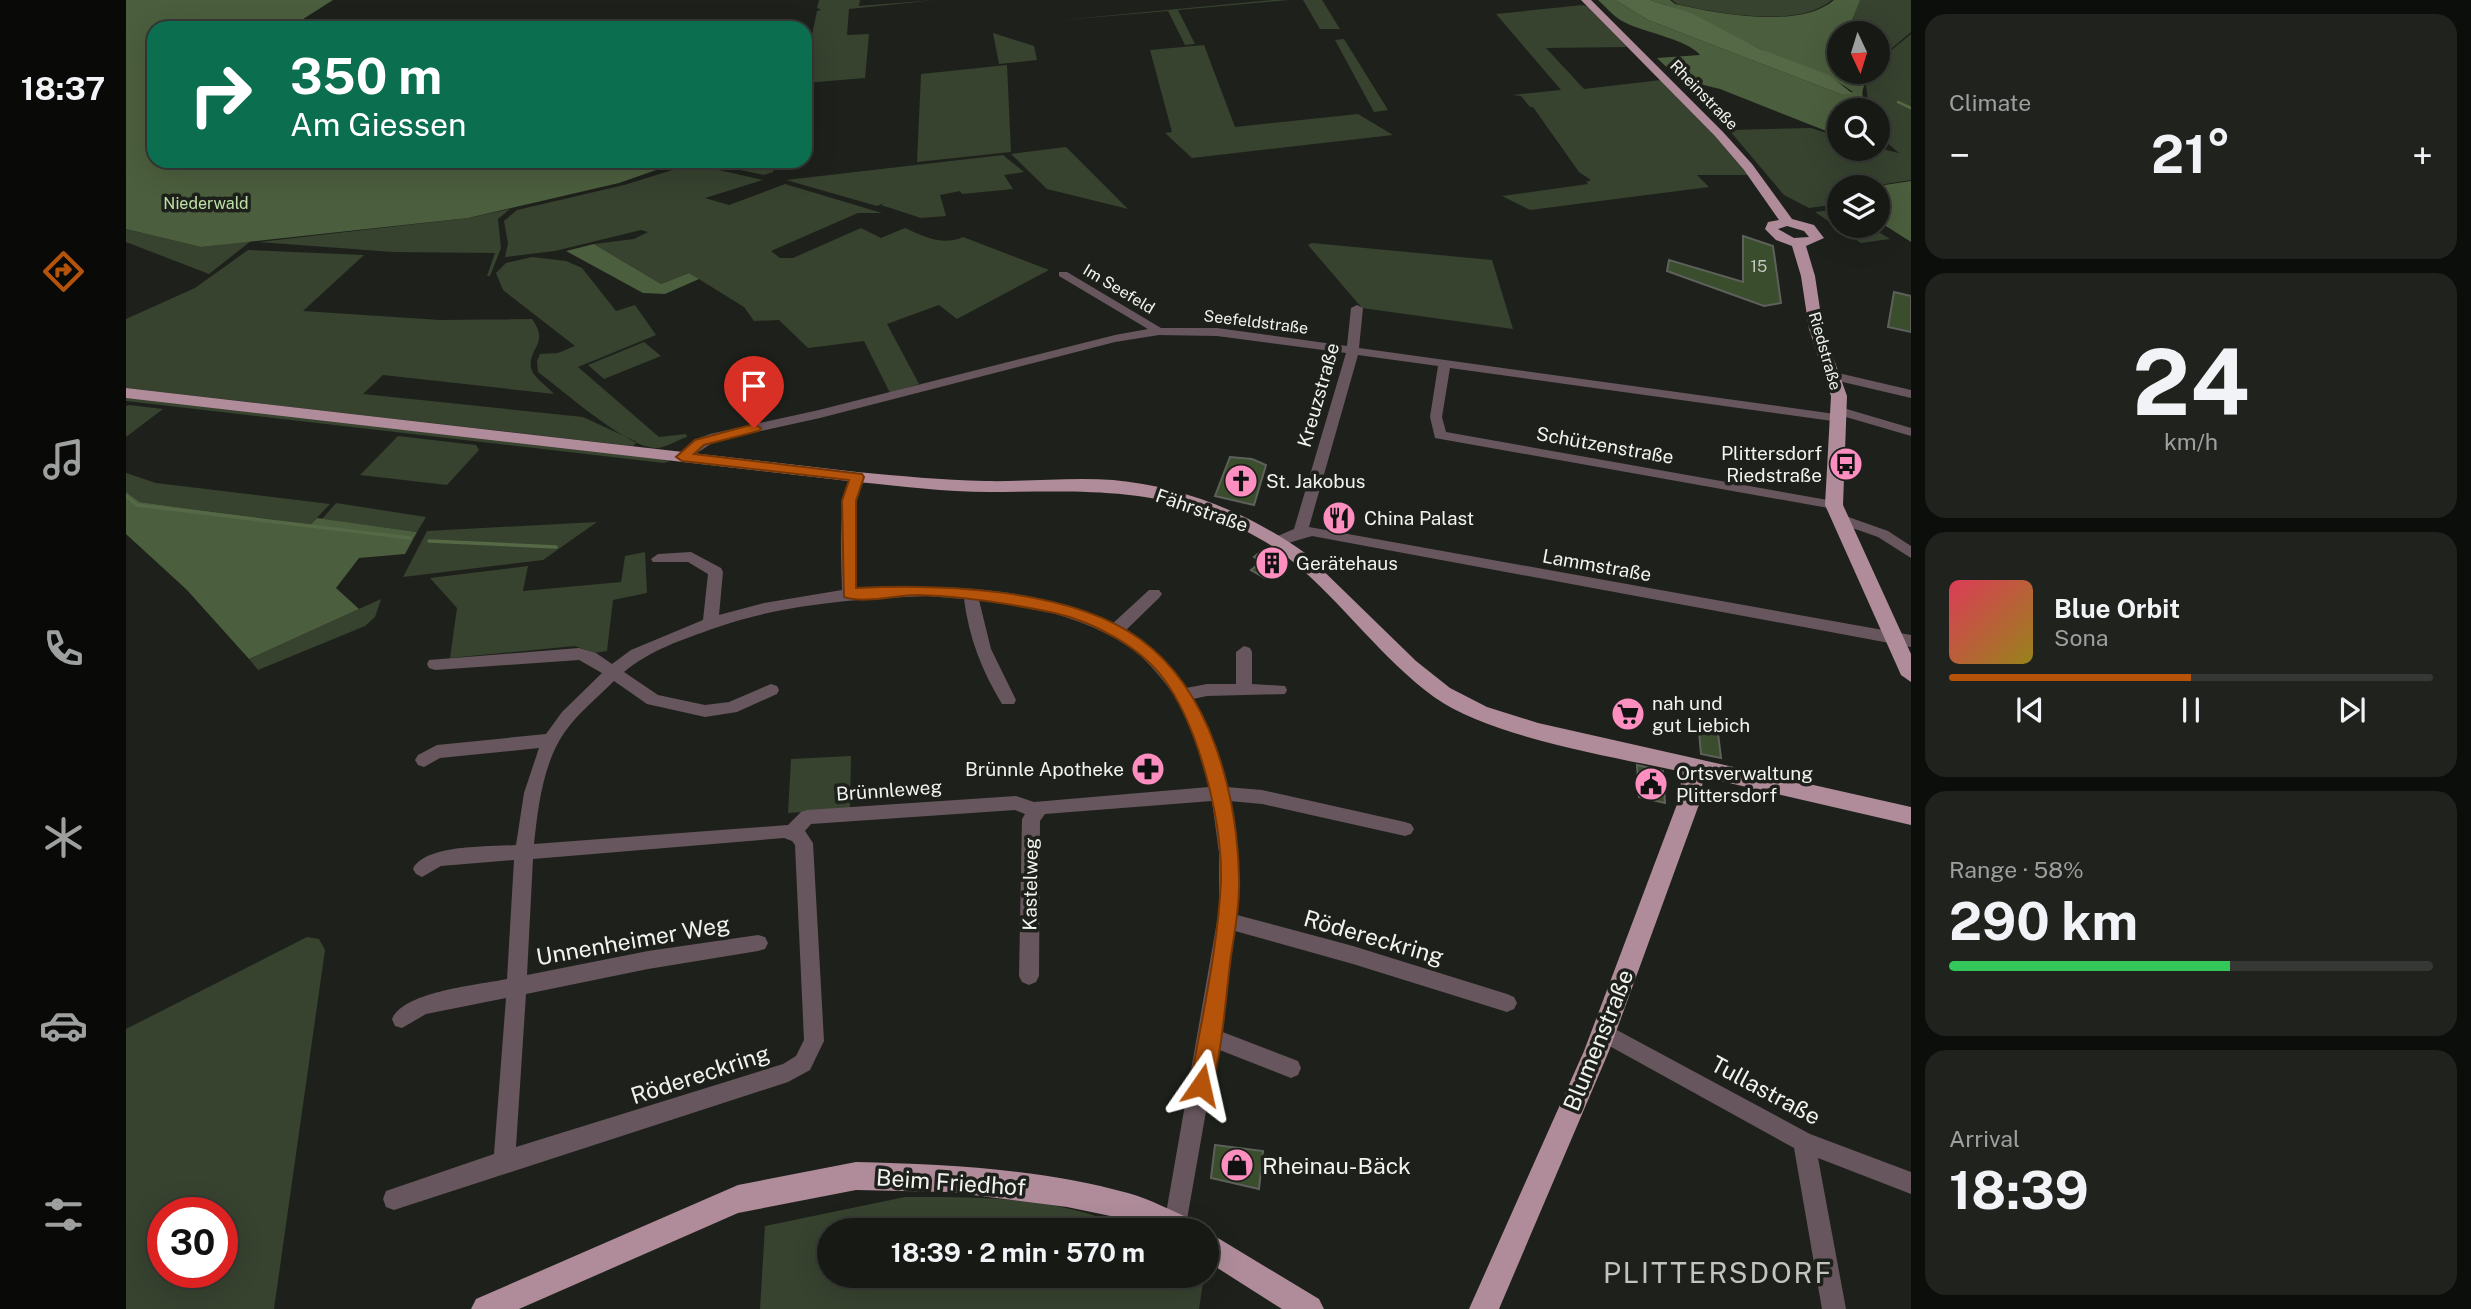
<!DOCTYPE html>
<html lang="en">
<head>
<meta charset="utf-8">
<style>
  body { margin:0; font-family:"Public Sans",sans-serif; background:#1f221d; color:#f1f3f6; height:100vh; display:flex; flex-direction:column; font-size:26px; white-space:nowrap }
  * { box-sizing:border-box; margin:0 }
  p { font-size:23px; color:#9ea0a0 }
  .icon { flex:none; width:38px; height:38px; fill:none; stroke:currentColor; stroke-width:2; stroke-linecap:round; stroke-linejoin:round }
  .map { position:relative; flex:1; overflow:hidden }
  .side { display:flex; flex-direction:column; gap:14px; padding:14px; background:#0c0e0b; width:560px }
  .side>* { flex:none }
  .hud { position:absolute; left:21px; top:21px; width:665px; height:147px; border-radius:21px; box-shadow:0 7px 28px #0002,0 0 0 2px #353834; background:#0b6e4f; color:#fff; overflow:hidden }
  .needle { width:46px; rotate:176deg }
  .tools { position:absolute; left:1701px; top:21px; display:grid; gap:14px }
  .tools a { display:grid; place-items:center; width:63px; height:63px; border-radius:50%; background:#161914; box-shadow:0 7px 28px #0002,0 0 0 2px #353834; font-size:35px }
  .speed { position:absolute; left:21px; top:1197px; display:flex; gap:14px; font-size:35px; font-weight:700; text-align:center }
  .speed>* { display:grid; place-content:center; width:91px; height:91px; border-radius:50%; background:#161914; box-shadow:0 7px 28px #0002,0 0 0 2px #353834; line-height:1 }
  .speed .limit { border:10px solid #d22; background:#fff; color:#111 }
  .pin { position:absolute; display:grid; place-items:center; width:60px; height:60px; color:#fff; margin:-72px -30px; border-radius:50% 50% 50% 0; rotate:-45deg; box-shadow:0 0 7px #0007 }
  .pin .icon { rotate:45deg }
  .me { position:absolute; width:77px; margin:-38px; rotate:11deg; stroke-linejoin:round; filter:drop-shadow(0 0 5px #0008) }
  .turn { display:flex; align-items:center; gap:24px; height:147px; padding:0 28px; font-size:32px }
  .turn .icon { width:91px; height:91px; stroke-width:2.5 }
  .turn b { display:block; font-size:49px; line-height:60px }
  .big { font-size:52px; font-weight:700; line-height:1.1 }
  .side .tile { flex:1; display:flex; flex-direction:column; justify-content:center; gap:10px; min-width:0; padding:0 24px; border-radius:21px; background:#1f221d }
  .side .dial { align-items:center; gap:0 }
  .dial b { font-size:91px; line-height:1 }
  .song { display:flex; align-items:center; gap:21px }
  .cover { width:84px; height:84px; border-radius:10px; background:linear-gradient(135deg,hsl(350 70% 55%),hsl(50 70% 35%)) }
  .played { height:7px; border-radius:4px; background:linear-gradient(90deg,#b45309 50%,#353834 50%) }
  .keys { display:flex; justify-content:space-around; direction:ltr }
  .heat { display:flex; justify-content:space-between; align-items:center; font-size:38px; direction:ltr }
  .charge { height:10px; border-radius:5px; background:linear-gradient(90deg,#34c759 58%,#353834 0) }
  .trip { position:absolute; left:691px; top:1218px; width:402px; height:70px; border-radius:35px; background:#161914; box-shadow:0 7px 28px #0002,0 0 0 2px #353834; font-weight:700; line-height:70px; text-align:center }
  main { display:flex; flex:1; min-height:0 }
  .menu { display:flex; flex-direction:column; width:126px; justify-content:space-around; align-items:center; background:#090a08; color:#9ea0a0 }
  .menu .icon { width:49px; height:49px }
  .menu .current { color:#b45309 }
  .menu b { font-size:32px; color:#f1f3f6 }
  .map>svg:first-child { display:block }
  .green { fill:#37422f; fill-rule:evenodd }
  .forest { fill:#4b5e3d }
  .water { fill:#566947 }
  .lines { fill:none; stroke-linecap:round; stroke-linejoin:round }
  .stream-far1 { stroke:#566947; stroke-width:2.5 }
  .stream { stroke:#566947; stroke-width:3.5 }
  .building { fill:#3a4d2c; stroke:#5e615b; stroke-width:2 }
  .minor { fill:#67565d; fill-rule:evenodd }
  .major { fill:#b08c9a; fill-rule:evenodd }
  .route { fill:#b45309; stroke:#753606; stroke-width:2 }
  .labels { text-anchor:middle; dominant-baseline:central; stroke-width:7; stroke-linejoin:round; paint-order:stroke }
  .far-street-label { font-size:16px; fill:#f1f3ef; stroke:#1e211b }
  .far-park-label { font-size:16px; fill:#bfe1a6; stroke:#1e211b }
  .number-label { font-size:16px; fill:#c3cabe }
  .street-label { font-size:19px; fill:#f1f3ef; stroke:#1e211b }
  .poi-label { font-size:19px; fill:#f1f3ef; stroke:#1e211b; text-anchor:start }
  .near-street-label { font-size:23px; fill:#f1f3ef; stroke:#1e211b }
  .near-poi-label { font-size:23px; fill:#f1f3ef; stroke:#1e211b; text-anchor:start }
  .near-quarter-label { font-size:28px; letter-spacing:2px; fill:#c1c5be; stroke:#1e211b }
</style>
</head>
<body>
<main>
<nav class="menu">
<b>18:37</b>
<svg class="icon current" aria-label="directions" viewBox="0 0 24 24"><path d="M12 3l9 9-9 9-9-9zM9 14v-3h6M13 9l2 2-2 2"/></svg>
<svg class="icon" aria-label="music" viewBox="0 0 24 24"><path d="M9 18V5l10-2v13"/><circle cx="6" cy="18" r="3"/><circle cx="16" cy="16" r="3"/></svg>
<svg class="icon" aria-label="phone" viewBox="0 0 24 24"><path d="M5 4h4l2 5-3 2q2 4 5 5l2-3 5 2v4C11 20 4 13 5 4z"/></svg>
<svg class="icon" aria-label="climate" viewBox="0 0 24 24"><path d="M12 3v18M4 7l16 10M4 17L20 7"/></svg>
<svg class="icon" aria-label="car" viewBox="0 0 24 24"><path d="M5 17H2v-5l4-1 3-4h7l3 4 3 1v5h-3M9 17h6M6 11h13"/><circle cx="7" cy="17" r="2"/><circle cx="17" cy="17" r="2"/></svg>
<svg class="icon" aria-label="filters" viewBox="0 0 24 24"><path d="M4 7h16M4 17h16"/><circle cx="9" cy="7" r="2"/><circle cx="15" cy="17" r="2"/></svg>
</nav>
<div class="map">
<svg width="1785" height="1309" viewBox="0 0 1785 1309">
  <rect width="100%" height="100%" fill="#1e211b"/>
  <path class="green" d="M693,0H734L733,6L810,0L723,9L721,35L743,34L739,78L679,83V68L691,11L695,10L691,8Z
    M1147,0H1163L1052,10L1069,44L1059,45L1042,11L926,21Z
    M1177,0H1196L1214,29H1194Z
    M1546,0H1706C1672,29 1591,13 1551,4Z
    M1733,0H1785V32L1765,49L1752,44V33H1722Z
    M1457,5L1462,7L1501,47L1420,48L1458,89L1535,80L1583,128L1622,175H1571L1583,187L1404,210L1376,196L1462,184L1460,182L1465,180L1453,172L1407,107H1404L1395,96L1386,95L1435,90L1370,14Z
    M867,33L908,46L911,60L873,64Z
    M1785,34V180L1739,187H1712L1713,204L1683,208L1658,195L1603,130L1685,128L1713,137V149L1752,148L1773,153L1752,135V110H1743L1740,85L1763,52Z
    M1218,39L1262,110L1248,112L1209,40Z
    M1078,45L1109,127L1232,114L1267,135L1066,158L1039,133L1046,132L1024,50Z
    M881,65L885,152L791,162L795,74Z
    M940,147L1002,209L921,189L885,154Z
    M877,155L898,172L878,175L887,189L836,194L834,191L814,195L820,216L795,218L755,205L758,203L751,206L660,180Z
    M571,161H649L647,172L638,175Z
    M566,164L637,180L579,198L603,205L659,184L756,213H732L645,251L654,258H667L735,228L755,238L779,228C798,237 818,246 837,237L923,270L831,319L813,305L761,324L793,384L764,393L738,341L682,348L653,320L628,321L618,307L563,273L535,284L468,244L508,239L522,232L515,230L429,251L379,257L382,243L378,221L391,210L498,185Z
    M384,209L372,219L375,248L364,276H361L369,253L267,252L133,242L342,218Z
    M1713,209V226H1743L1764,239L1735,243L1689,212Z
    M0,229L75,247L125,241L83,274L0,242Z
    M1186,243L1366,260L1387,329L1236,308L1182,245Z
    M122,250L238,255L177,311L314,320L406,319C424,344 402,347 405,368C407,377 422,387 428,394L257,375L237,394L457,417L511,442L507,446L0,388V319L69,288Z
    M406,257L440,261L456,268L490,311L509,305L530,335L452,367L533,437L560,434L561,437C551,440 540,448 530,448C503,449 435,389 412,372L411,361L414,354L432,353L449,346L377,290L370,273L380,263Z
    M518,342L535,356L478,379L462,365Z
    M0,397L541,459L544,461L538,463L0,401Z
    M3,405L37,409L0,437V406Z
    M272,436L350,445L353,450L321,485L234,475Z
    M0,473L30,483L204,504L184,525L14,502L0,492Z
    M210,503L300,517L291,532L196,519Z
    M471,522L417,560L277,577L301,531Z
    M519,552L521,593L487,600L481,651L468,653L449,646L324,658L331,608L304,578L402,566L397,591L495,582L499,556Z
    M255,599L249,617L239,626L132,670L123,659Z
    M725,756L724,809L662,813L665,759Z
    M181,937L193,939L199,950L148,1309H0V1029ZM37,1213H96V1272H37Z
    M779,1197C856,1197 934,1196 1005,1230H704V1276H1078L1073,1309H634L639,1226Z"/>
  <path class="forest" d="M0,0H207L163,28H28V161L553,162L493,183L342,218L75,247L0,229Z
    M1472,0H1489L1522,20L1714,94L1727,92C1699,70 1666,64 1634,49C1596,31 1564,11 1524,0H1544L1549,4C1589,13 1674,30 1708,0H1734L1721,33H1713V72H1747C1735,89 1734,90 1740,110H1713V136L1594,89L1553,79L1531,58L1574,55C1561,39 1519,33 1498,22C1488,17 1480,7 1472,0Z
    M1785,181V242L1752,221V187H1745Z
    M468,244L535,284L563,273L573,279L539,294L517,293L440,251Z
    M0,492L14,502L184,525L191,518L291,532L279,554L233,558L210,588L233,609L123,659L61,590L0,534Z"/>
  <path class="water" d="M1489,0H1524L1565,13L1634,49L1703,75L1727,94H1714L1522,20Z"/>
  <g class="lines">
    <path class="stream-far1" d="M1722,78L1728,75
      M1772,102L1785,108"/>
    <path class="stream" d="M0,496L11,505L284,538
      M303,541L430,547"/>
  </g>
  <path class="building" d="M1617,236L1647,246L1655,303L1638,306L1541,271L1543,260L1617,282Z
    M1768,292L1785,296V332L1762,327Z
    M1104,457L1126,459L1140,465L1128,505L1089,496Z
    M1138,549L1157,561L1139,578L1125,570L1135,562L1128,557Z
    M1572,720L1591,725L1595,758L1575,754Z
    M1511,765L1537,771L1539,803L1513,797Z
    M1089,1145L1137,1151L1133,1189L1085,1178Z"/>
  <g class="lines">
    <path class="minor" d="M933,272H941L1035,328H1091L1221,346L1225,308L1231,305L1237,308L1233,348L1709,414V408L1714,407L1785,428V436L1720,417L1719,421L1714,422L1324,368L1316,417L1320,432L1713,502L1715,505L1708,509L1309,438L1304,417L1312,366L1232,355L1183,527L1785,635V647L1186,536L1152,546L1147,544L1145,541L1147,538L1168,529L1220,353L1091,336L1033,335L989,342L694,418L593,440C580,445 562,462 551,460L549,457L568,440L584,434L693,410L989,335L1022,329L933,276Z
      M1708,372L1785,390V398L1704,379V373Z
      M731,473L738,477L730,501V589C816,585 908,584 985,625L1023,590H1033L1036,594L1033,598L998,632L1022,645L1060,688L1081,684H1110V652L1118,646L1124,648L1126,652V684L1159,686L1161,690L1159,694L1081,696L1067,699L1085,739L1100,787L1136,790L1279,822L1285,824L1288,829L1285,834L1279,836L1136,804L1103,801L1113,876L1111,915L1227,946L1381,994L1388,997L1391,1003L1388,1009L1381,1012L1227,964L1109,931L1094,1031L1172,1061L1175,1068L1172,1075L1165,1078L1091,1049L1060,1225L1058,1230H1040L1038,1225L1093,910V853L1086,801L919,814L914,821L913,976L910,982L903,985L896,982L893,976L896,819L899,814L889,810L685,824L679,831L687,843L698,1041L684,1070L662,1082L268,1210L260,1207L257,1199L260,1191L368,1154L380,998L300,1014L276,1028L269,1026L266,1019C278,991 353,985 381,979L388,860L315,866L296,877L290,874L287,869C299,844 364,847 390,845L398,793L413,748L314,758L298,767L292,765L289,760L292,755L311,745L420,734L436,712L476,673L453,660L309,670L303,668L301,664L303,660L453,648L470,653L486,664L505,650L577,620L582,574L562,562H527L525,559L532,554L565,552L595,568L597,572L593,615L638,603L716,590C716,568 709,480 731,473ZM801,596L838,599C843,638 856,671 876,704H888L890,700L865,649L853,600C904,604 969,621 1010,652C1022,661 1044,688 1052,701C1068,726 1076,759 1083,787L908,802L890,796L681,810L675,812L662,825L408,844C412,807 417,764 438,733C452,713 471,698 488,681L521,704L579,717L611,712L651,694L653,690L651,686L645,684L603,702L579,705L532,695L498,672C524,650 558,639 589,628C657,604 729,599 801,596ZM658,838L666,841L669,845L678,1040L670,1056L657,1064L390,1147L400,994L522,969L632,951L639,949L642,943L639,937L632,935L522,951L401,975L407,859Z
      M1714,514L1762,531L1785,546V558L1752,537L1709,522L1707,519Z
      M1476,1022L1684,1134L1785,1172V1194L1692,1158L1720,1309H1696L1668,1148L1469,1038L1466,1031L1469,1024Z"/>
    <path class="major" d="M1455,0H1465L1597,132L1626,164L1666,219L1688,225L1698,238L1680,246L1689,276L1697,329L1721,396L1717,505L1785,654V682L1775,675L1699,505L1705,396L1683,329L1675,276L1666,246L1650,240L1639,229L1642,222L1653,220L1618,170L1589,136ZM1661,226L1678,231L1683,237L1668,238L1652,229Z
      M0,388L731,472C774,476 816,480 859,481C901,482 944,477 987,480C1056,486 1123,513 1179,553L1290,661L1324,688L1361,707L1412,723L1785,807V825L1577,777L1575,799L1483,1051L1373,1309H1343L1458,1051L1553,799L1556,772C1485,756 1366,738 1308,697C1255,658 1217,603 1166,561C1144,542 1115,528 1088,516C1014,486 942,492 863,492C819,492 775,486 731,482L0,398Z
      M730,1162C821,1164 914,1169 1002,1193C1024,1199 1046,1211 1067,1220L1071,1230H1026L1004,1220L941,1207L824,1192L730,1190L612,1213L393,1309H345L350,1299L612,1185Z
      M1082,1232L1193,1299L1198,1309H1156L1082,1262Z"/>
  </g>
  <path class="route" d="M628,424L635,428L633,431L578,445L568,454L736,474L738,477L730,501V588C814,584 944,588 1014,639C1085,690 1111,794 1113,877C1114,903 1109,930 1105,956C1100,992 1096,1062 1083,1092L1075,1095L1068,1092L1064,1085C1076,1017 1092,948 1095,880C1096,820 1073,726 1037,678C1013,646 967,622 929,613C885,604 837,596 792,595C769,595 740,604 718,597L716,501L723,480L556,461L550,457L569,440Z"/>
  <defs>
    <symbol id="bus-disc" viewBox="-11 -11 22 22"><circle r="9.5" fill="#fd8ec0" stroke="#1e211b"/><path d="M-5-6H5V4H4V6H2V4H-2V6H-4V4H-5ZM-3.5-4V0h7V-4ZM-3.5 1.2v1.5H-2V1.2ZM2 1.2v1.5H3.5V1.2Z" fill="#111"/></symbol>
    <symbol id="church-disc" viewBox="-11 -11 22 22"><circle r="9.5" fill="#fd8ec0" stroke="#1e211b"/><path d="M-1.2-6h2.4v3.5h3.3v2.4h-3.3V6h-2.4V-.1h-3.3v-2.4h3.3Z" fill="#111"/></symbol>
    <symbol id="restaurant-disc" viewBox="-11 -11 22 22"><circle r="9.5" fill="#fd8ec0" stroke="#1e211b"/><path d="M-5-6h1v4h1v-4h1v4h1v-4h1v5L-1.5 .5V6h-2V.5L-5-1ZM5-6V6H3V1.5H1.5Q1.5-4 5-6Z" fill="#111"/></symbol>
    <symbol id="building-disc" viewBox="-11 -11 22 22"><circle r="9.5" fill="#fd8ec0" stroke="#1e211b"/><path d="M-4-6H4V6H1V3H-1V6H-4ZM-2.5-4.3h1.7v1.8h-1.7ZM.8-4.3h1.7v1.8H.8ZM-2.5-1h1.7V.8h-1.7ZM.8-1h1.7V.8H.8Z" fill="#111"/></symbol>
    <symbol id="supermarket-disc" viewBox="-11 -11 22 22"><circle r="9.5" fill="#fd8ec0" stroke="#1e211b"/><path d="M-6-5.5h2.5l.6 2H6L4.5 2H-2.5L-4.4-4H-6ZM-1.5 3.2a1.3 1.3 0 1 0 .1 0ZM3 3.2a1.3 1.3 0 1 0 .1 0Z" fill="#111"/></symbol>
    <symbol id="pharmacy-disc" viewBox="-11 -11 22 22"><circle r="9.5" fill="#fd8ec0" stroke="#1e211b"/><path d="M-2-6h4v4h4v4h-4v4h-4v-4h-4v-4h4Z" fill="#111"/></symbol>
    <symbol id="civic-disc" viewBox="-11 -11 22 22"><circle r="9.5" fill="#fd8ec0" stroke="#1e211b"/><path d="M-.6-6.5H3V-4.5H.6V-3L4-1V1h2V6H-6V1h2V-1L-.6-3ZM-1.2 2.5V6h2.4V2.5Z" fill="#111"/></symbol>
    <symbol id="shop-disc" viewBox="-11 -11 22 22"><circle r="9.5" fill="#fd8ec0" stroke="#1e211b"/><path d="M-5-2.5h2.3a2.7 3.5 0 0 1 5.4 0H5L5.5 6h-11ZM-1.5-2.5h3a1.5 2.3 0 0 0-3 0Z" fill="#111"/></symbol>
  </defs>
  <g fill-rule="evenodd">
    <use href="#bus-disc" x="1701" y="445" width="38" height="38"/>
    <use href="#church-disc" x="1096" y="462" width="38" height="38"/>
    <use href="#restaurant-disc" x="1194" y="499" width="38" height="38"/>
    <use href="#building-disc" x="1127" y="544" width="38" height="38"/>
    <use href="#supermarket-disc" x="1483" y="695" width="38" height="38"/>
    <use href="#pharmacy-disc" x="1003" y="750" width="38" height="38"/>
    <use href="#civic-disc" x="1506" y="765" width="38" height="38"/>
    <use href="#shop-disc" x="1092" y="1146" width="38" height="38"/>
  </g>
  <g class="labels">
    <g class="far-street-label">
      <text transform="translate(1578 95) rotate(46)">Rheinstraße</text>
      <text transform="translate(993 289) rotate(31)">Im Seefeld</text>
      <text transform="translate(1130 322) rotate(7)">Seefeldstraße</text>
      <text transform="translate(1699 351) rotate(74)">Riedstraße</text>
    </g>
    <g class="far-park-label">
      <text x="80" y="203">Niederwald</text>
    </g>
    <g class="number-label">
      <text x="1633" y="266">15</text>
    </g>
    <g class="street-label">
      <text transform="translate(1192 395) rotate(-74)">Kreuzstraße</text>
      <text transform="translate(1479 445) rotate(10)">Schützenstraße</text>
      <text transform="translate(1076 510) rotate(19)">Fährstraße</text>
      <text transform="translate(1471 565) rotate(10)">Lammstraße</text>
      <text transform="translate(763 790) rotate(-4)">Brünnleweg</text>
      <text transform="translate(904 884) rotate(-89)">Kastelweg</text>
    </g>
    <g class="poi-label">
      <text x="1696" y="453" text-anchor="end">Plittersdorf<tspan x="1696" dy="22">Riedstraße</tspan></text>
      <text x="1140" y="481">St. Jakobus</text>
      <text x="1238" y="518">China Palast</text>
      <text x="1170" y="563">Gerätehaus</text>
      <text x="1526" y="703">nah und<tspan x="1526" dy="22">gut Liebich</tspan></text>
      <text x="998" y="769" text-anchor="end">Brünnle Apotheke</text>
      <text x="1550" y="773">Ortsverwaltung<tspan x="1550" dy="22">Plittersdorf</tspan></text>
    </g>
    <g class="near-street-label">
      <text transform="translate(1248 937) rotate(16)">Rödereckring</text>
      <text transform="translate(507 940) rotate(-10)">Unnenheimer Weg</text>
      <text transform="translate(1472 1040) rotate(-68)">Blumenstraße</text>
      <text transform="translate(574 1074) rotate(-18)">Rödereckring</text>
      <text transform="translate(1640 1090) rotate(28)">Tullastraße</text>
      <text transform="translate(825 1182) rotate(4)">Beim Friedhof</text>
    </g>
    <g class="near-poi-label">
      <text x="1136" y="1165">Rheinau-Bäck</text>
    </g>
    <g class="near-quarter-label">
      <text x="1592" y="1272">PLITTERSDORF</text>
    </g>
  </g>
</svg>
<div class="tools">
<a><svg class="needle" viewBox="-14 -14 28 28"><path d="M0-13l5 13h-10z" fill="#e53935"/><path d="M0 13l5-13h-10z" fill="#9ea0a0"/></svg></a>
<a><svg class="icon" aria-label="search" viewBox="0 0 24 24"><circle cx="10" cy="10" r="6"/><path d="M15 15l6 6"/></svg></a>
<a><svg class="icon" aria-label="layers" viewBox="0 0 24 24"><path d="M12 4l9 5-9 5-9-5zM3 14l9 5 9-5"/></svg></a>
</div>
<div class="speed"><div class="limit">30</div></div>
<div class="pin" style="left:628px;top:428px;background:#d93025"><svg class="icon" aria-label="arrive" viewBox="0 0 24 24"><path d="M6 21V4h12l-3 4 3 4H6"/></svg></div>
<svg class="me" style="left:1075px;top:1085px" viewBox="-20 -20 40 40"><path d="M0-17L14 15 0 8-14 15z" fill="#b45309" stroke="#fff" stroke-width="4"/></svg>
<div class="trip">18:39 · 2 min · 570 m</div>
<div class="hud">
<div class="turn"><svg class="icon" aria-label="right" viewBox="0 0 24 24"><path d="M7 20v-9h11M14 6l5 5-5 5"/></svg><div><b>350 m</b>Am Giessen</div></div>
</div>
</div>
<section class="side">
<div class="tile"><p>Climate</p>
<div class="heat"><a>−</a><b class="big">21°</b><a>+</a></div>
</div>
<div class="tile dial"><b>24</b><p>km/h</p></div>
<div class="tile">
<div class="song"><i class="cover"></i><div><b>Blue Orbit</b><p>Sona</p></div></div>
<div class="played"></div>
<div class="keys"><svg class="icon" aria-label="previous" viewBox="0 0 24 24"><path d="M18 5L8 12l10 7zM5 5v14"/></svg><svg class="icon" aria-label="pause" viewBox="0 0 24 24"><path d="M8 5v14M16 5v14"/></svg><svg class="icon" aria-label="next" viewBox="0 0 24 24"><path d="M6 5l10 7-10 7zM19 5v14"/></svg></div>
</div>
<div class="tile"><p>Range · 58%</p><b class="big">290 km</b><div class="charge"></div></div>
<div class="tile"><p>Arrival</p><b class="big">18:39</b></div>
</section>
</main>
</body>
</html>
